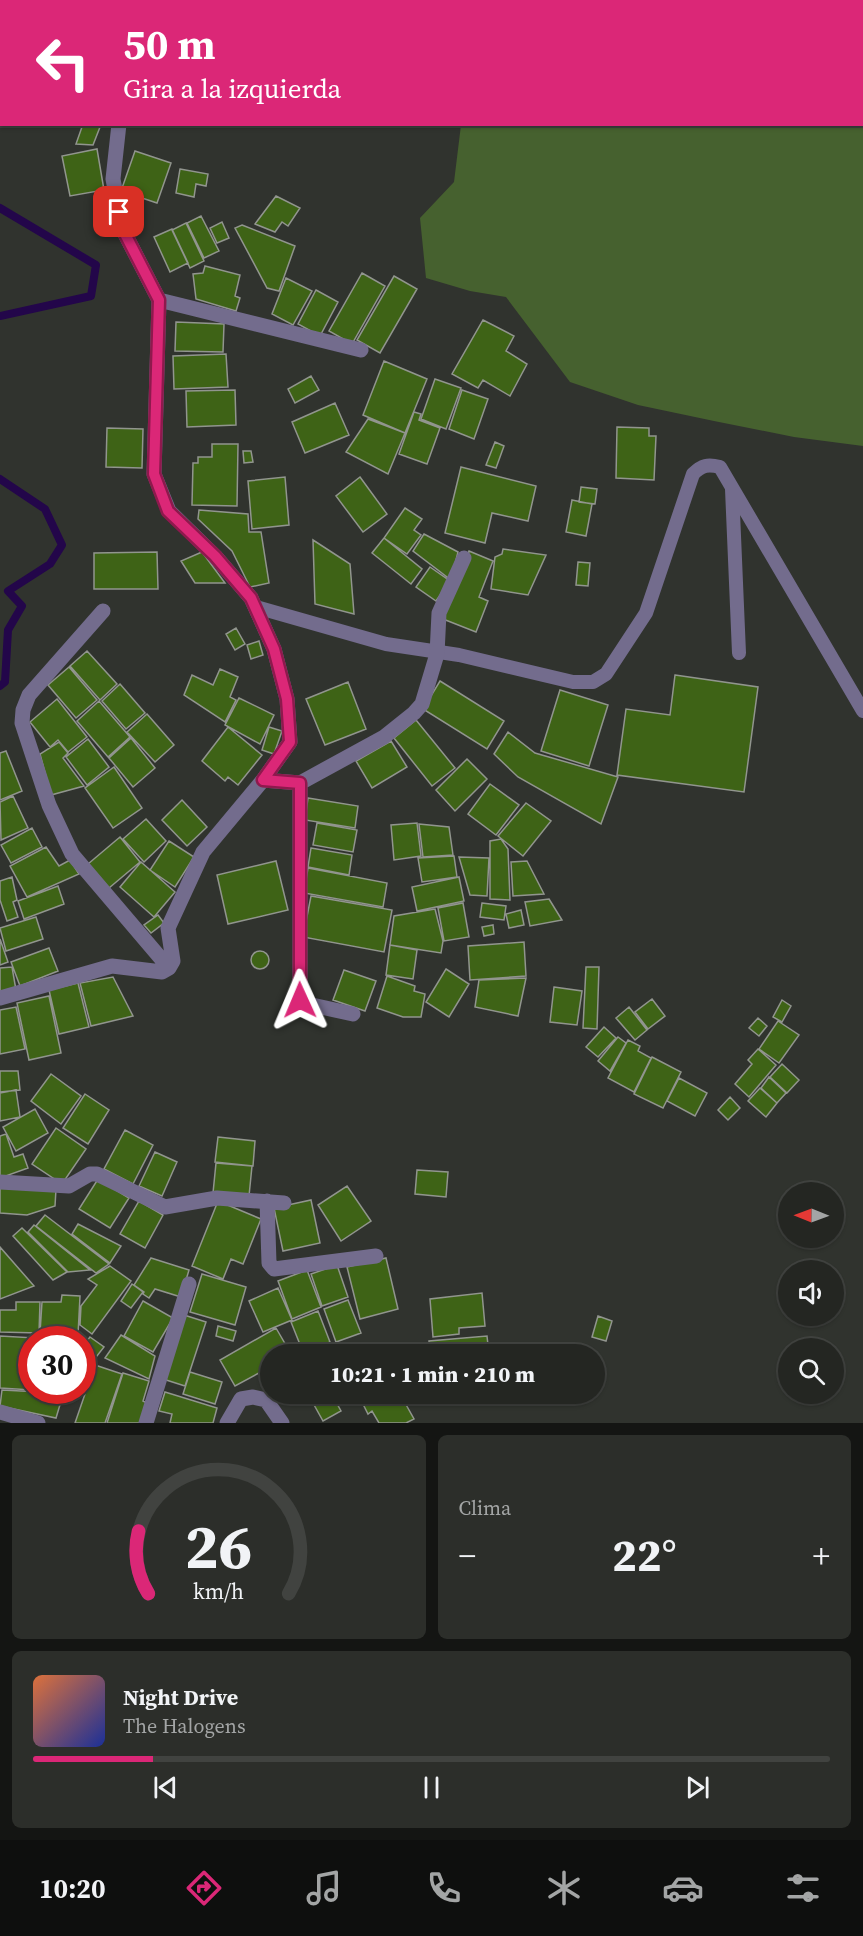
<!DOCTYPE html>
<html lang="es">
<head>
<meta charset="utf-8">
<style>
  body { margin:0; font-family:"Source Serif 4",serif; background:#2c2e2a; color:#f1f3f6; height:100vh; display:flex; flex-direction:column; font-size:22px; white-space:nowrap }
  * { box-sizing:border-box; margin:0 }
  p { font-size:20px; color:#a3a5a5 }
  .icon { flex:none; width:33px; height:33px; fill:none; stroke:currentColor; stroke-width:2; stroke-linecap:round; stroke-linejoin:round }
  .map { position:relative; height:1423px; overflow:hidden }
  .sheet { display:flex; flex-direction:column; gap:12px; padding:12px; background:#141513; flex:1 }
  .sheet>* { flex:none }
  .banner { position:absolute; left:0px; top:0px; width:864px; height:126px; box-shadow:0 2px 4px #0004,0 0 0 2px #414340; background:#db2777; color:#fff; overflow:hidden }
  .needle { width:39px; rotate:271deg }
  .buttons { position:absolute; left:778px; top:1182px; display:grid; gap:12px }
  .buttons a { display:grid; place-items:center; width:66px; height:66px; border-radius:50%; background:#242622; box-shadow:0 2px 4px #0004,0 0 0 2px #414340; font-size:30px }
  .speed { position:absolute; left:18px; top:1326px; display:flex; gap:12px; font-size:30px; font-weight:700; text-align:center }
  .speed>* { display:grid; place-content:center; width:78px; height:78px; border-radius:50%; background:#242622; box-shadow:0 2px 4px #0004,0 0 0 2px #414340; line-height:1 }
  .speed .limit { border:9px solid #d22; background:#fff; color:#111 }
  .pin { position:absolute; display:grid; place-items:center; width:51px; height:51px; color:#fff; margin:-26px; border-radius:12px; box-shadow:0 3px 9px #0006 }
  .me { position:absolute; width:66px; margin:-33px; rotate:359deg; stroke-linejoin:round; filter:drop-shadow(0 0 4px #0008) }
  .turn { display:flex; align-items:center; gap:21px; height:126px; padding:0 24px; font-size:27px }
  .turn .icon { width:78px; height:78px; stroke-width:2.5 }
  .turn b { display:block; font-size:42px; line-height:51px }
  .big { font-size:45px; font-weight:800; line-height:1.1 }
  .sheet .card { flex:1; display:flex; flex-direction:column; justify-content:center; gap:9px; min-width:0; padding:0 21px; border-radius:9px; background:#2c2e2a }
  .sheet .dial { align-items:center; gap:0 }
  .dial svg { height:156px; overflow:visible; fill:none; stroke:#414340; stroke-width:7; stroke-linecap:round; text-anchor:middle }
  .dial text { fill:#f1f3f6; stroke:none }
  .song { display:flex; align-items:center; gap:18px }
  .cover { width:72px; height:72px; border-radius:9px; background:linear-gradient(135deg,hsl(20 70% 55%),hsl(230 70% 35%)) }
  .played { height:6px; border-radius:3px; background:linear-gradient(90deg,#db2777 15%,#414340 15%) }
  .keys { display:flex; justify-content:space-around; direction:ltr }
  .heat { display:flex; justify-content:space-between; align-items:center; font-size:33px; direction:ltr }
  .sheet .tiles { flex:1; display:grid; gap:12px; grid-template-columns:1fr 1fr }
  .card:last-child { grid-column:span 2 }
  .trip { position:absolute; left:260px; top:1344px; width:345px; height:60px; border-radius:30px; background:#242622; box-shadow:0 2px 4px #0004,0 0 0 2px #414340; font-weight:800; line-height:60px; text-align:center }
  .menu { display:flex; height:96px; justify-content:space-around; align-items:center; background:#0e0f0e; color:#a3a5a5 }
  .menu .icon { width:42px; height:42px }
  .menu .current { color:#db2777 }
  .menu b { font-size:27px; color:#f1f3f6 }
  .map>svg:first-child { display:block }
  .green { fill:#46612f }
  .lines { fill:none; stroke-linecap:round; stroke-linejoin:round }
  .stream { stroke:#23064a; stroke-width:8 }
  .building { fill:#3e6316; stroke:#91958e; stroke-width:1.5 }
  .lane { stroke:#736c8d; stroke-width:14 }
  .street { stroke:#736c8d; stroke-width:15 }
  .route-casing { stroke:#8e194d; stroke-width:15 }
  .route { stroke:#db2777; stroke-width:10 }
</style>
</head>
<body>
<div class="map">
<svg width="863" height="1423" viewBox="0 0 863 1423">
  <rect width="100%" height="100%" fill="#30332e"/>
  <path class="green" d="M474,0H863V446L794,437L714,421L638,405L570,382L506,297L470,291L426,278L420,218L454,182L461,125L862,124V2Z"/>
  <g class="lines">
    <path class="stream" d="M65,2L66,0
      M0,72L2,71
      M0,208L96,265L91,296L0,316
      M0,479L45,509L62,545L50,564L8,591L22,606L8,630L5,682L0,686"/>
  </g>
  <path class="building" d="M83,124L100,127L93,145L76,144Z
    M97,149L104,190L70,196L62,156Z
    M135,151L171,163L157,203L121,191Z
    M180,169L208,174L206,186L196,184L194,197L176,193Z
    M276,196L300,208L288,226L282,222L275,232L255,224Z
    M201,216L219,251L204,258L187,223Z
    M222,222L229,238L217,243L210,228Z
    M186,223L204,261L190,268L172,230Z
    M242,225L295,246L279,291L267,288L235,228Z
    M172,229L188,263L170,272L154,237Z
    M205,266L240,275L235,296L240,298L236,311L196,299L193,274L203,273Z
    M362,273L385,286L352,344L329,331Z
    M394,276L417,289L380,353L357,340Z
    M286,278L312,291L293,325L272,314Z
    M316,290L338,302L320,336L298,324Z
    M483,320L514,336L506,351L527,364L510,396L483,380L478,388L452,374Z
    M176,322L224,324L223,352L175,351Z
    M226,354L228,387L174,389L173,356Z
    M384,361L427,379L405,433L363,415Z
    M311,376L319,390L295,403L288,389Z
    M435,379L461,388L446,429L421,419Z
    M235,390L236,425L187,427L186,391Z
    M462,390L488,399L474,439L449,429Z
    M335,403L349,435L305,453L292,422Z
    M414,412L421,414L419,420L440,428L427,464L399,454Z
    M368,419L405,433L388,474L346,452Z
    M617,427L649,428V436H656L654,480L616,478Z
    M107,428L143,429L142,468L106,467Z
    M495,442L504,446L496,468L486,465Z
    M212,444H238L237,506L192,505L193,463H198V457H212Z
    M243,451H251L253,462L244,463Z
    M461,467L536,486L528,521L492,513L485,543L445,533Z
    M285,477L289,525L252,529L248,481Z
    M360,477L387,514L363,532L336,496Z
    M581,487L597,489L595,504L579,502Z
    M572,500L592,504L586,536L566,532Z
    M405,508L422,519L414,530L421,535L407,554L384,538Z
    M199,510L248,514L249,532H261L269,583L250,587L232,551L198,519Z
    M424,534L458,552L451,580L413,551Z
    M384,538L422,569L411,584L372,553Z
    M313,540L350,564L354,614L315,604Z
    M503,549L546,555L528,595L491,589L495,557L502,554Z
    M469,551L493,561L479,597L488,601L476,632L443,619Z
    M157,552L158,589H94V553Z
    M202,552L225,583H195L181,561Z
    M578,562L590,563L588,586L576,585Z
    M430,567L450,581L436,601L416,587Z
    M236,628L245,644L235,650L226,634Z
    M259,641L263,655L251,659L247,645Z
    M87,651L117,684L100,700L70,666Z
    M69,667L97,700L76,718L48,685Z
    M220,669L238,677L230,697L236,700L225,722L184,695L192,675L213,685Z
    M675,675L758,687L744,792L617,775L626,709L670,715Z
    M440,681L504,721L487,749L423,709Z
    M348,682L366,729L325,745L306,699Z
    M120,684L145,713L126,729L102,701Z
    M560,690L608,705L589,766L541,751Z
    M239,698L274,715L260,744L225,725Z
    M57,699L87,737L68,752L58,740L50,747L30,722Z
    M99,701L130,737L108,757L77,721Z
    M147,714L174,745L155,762L127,732Z
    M416,720L455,768L432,786L394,738Z
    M228,727L262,755L238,785L228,777L225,781L202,761Z
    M269,727L282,731L274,754L262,750Z
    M508,732L535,753L618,777L601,824L518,777L494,754Z
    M131,738L155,768L133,787L109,758Z
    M88,739L109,767L87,785L66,757Z
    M391,741L407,767L372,788L356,761Z
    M59,742L68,753L63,758L84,786L51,795L40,754Z
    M6,751L22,791L0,800V753Z
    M467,759L487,779L455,811L436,790Z
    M114,767L142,808L113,828L85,788Z
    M490,784L519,805L496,835L468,814Z
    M13,796L28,828L1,840L0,802Z
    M308,798L358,806L355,828L305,820Z
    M182,800L207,827L187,846L162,820Z
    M526,803L551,821L523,856L498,836Z
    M146,819L166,841L144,862L123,839Z
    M317,823L357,830L353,852L313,845Z
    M417,823L421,856L394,860L391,825Z
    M419,824L449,827L453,855L423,857Z
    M32,828L42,847L11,863L1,845Z
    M120,837L140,862L109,888L88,864Z
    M501,839L508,849L510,900L490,899V841Z
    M169,841L194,857L175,887L150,870Z
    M46,847L59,866L70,860L79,874L27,897L10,866Z
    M311,848L352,855L349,875L308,867Z
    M454,856L457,877L422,882L418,858Z
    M459,857L489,858L487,896L470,895Z
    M276,861L288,910L228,924L217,875Z
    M527,861L544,894L513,896L511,862Z
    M141,862L175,892L154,917L120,887Z
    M308,868L387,883L383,907L304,893Z
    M12,877L17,900L13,902L18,917L7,921L0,900V881Z
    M459,877L464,901L417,911L412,887Z
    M58,886L64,904L24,919L18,901Z
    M311,896L392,910L384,952L303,937Z
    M549,899L562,920L530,926L525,902Z
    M463,903L469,937L444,941L438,908Z
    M482,903L506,906L504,920L480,917Z
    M435,909L443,941L441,953L390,945L394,916Z
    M521,910L524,925L509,928L506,914Z
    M158,915L164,923L151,933L144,925Z
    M36,917L43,939L6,951L0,928Z
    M493,925L494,934L484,936L482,927Z
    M0,939L8,962L0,965Z
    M524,942L526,976L470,980L468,946Z
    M390,945L417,950L413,979L386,975Z
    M49,948L58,971L20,986L11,962Z
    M251 960a9 9 0 1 1 18 0a9 9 0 1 1-18 0Z
    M12,967L16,990L0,993V968Z
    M586,967H599L597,1029L583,1028Z
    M446,969L469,984L449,1017L426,1002Z
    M344,970L376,981L365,1011L333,1000Z
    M387,976L415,986L414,991L425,994L421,1017H403L377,1008Z
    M113,977L133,1016L91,1026L80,983Z
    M526,978L518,1016L475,1007L479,980Z
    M78,983L89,1027L59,1034L49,990Z
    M554,987L582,991L577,1025L550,1022Z
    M49,996L61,1053L29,1060L17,1003Z
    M652,999L665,1016L648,1029L635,1012Z
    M782,1000L791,1006L782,1022L773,1017Z
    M16,1007L25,1049L0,1054V1010Z
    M629,1007L647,1030L635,1040L616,1018Z
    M758,1018L767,1026L759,1036L749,1028Z
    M778,1021L799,1035L779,1063L759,1049Z
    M604,1027L616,1038L598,1057L586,1047Z
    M618,1037L626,1043L610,1071L598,1061Z
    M628,1040L640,1046L638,1051L651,1058L634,1092L608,1078Z
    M758,1049L776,1065L749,1097L735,1084L752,1064L748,1060Z
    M652,1057L681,1072L663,1108L634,1094Z
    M782,1064L799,1080L787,1093L770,1077Z
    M0,1071H18L20,1090L0,1092Z
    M51,1074L81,1096L61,1124L31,1101Z
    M769,1077L786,1093L777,1103L761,1088Z
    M679,1078L707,1093L695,1116L667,1101Z
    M760,1088L777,1103L766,1117L748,1101Z
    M16,1090L20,1117L0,1121V1093Z
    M85,1094L109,1110L88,1144L63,1128Z
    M730,1097L740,1108L728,1120L718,1110Z
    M35,1109L48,1133L16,1151L3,1127Z
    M56,1128L86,1149L62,1184L32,1164Z
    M125,1130L153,1145L133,1184L104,1169Z
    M6,1134L14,1157L23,1154L28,1168L0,1178V1136Z
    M218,1137L255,1141L253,1166L215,1162Z
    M155,1152L177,1162L162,1196L139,1186Z
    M216,1163L252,1166L249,1196L213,1193Z
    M417,1170L448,1172L446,1197L415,1194Z
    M98,1179L129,1198L110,1228L79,1209Z
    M0,1186L56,1189L55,1206L27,1215L0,1213Z
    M347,1186L371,1221L341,1241L318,1205Z
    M311,1200L320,1243L283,1251L274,1208Z
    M139,1201L163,1215L145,1248L120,1234Z
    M218,1201L261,1219L243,1264L231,1259L223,1279L192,1266Z
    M45,1215L109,1264L96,1273L36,1226Z
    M78,1224L121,1246L110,1263L72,1234Z
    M34,1225L90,1270L68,1272L28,1232Z
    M22,1228L67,1272L53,1280L13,1236Z
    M0,1247L34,1286L0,1299Z
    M151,1258L189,1270L181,1297L155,1289L149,1298L143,1294L144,1292L134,1285Z
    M386,1258L398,1309L360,1319L347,1267Z
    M337,1265L348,1297L322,1306L311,1274Z
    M110,1266L131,1281L92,1334L80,1325L81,1306L97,1285L88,1279Z
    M307,1270L321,1307L292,1319L278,1281Z
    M202,1274L246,1287L235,1325L190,1312Z
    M132,1284L143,1292L131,1308L121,1301Z
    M278,1288L292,1320L263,1332L249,1301Z
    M482,1293L485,1326L459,1328V1334L433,1337L430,1299Z
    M62,1295L80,1296L78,1335L40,1333L42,1302H61Z
    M348,1300L361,1333L336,1342L324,1309Z
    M143,1301L173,1318L153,1352L124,1336Z
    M16,1302H40L39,1333L0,1332V1310H16Z
    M318,1311L330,1342L303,1352L291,1322Z
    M184,1315L206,1322L185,1386L163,1379Z
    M598,1316L612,1321L606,1341L592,1337Z
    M218,1326L236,1331L233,1341L216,1336Z
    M276,1328L291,1354H270V1367L235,1386L220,1360Z
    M121,1335L155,1356L149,1379L105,1358Z
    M0,1336L36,1338L32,1340V1390L0,1388Z
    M487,1336L489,1354H430L429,1341Z
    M90,1337L104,1347L82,1375V1347Z
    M345,1344L351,1354H326Z
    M95,1365L122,1374L105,1423H75Z
    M190,1372L222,1382L215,1404L183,1394Z
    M123,1373L149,1381L143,1401L147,1403L140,1423H107Z
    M2,1390L40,1392L62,1398L56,1418L0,1406Z
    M165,1392L217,1408L213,1423H170L172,1414L159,1411Z
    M308,1394H347L335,1400L341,1411L323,1421Z
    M381,1394H400L414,1419L406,1423H379L372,1411L368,1414L363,1404Z"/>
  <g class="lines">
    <path class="lane" d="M732,489L739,653
      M256,607L386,644L459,655L573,682H593L606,674L646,613L693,474C702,465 708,464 720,467L863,711"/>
    <path class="street" d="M169,2L170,0
      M159,300L361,350
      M103,611L29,695L23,710L22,723L49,805L72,854L169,968
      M263,780L300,783L384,737L414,713L422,704L437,654L439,613L464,558
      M300,783V1000L303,1003L353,1014
      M0,998L112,966L162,972L169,968L173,961L168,928L203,852L263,780L290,742L287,699L274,649L251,598L215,556L169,511L154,474L159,300L122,228L113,179L119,124
      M0,1182L69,1186L90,1174H97L165,1207L217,1198L284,1203
      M267,1201L269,1263L274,1269L376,1256
      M0,1412L38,1423
      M146,1423L189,1284
      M227,1423L241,1399L253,1397L266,1400L282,1423"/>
  </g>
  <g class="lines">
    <defs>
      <path id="route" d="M119,212L122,228L159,300L154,474L168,511L215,556L251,598L274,649L287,699L290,742L263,780L300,783V1000"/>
    </defs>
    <use href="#route" class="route-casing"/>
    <use href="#route" class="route"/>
  </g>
</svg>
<div class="buttons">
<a><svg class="needle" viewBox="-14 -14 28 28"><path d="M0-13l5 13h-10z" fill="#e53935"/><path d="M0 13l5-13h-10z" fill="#a3a5a5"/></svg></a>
<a><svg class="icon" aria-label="sound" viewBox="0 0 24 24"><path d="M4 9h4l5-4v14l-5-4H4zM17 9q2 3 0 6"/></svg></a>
<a><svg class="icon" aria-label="search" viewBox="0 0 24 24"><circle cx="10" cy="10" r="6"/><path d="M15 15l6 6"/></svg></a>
</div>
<div class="speed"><div class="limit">30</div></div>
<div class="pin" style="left:119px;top:212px;background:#d93025"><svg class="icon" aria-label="arrive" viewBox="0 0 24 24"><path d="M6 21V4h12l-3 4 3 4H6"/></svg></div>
<svg class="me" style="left:300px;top:1000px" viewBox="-20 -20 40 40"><path d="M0-17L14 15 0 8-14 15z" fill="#db2777" stroke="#fff" stroke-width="4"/></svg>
<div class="trip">10:21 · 1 min · 210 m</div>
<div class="banner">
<div class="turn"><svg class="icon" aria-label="left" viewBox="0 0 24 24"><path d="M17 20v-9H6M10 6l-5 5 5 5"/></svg><div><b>50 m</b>Gira a la izquierda</div></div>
</div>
</div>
<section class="sheet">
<div class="tiles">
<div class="card dial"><svg viewBox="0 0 100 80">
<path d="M14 69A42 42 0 1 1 86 69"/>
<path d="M14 69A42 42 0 0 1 9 37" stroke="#db2777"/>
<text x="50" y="56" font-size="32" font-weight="700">26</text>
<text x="50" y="72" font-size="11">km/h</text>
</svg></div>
<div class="card"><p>Clima</p>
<div class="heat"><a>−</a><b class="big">22°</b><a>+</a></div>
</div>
<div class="card">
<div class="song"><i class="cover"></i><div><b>Night Drive</b><p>The Halogens</p></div></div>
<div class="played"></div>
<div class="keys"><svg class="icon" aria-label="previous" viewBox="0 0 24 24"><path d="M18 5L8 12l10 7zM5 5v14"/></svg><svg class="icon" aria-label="pause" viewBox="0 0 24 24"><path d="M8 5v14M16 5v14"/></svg><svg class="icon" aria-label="next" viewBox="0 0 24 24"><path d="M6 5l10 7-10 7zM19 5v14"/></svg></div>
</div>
</div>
</section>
<nav class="menu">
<b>10:20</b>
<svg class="icon current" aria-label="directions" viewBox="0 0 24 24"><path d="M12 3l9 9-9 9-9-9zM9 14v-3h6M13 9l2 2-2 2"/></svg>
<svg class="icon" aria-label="music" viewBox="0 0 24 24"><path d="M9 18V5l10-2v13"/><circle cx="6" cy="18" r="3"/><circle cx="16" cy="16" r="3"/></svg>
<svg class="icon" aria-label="phone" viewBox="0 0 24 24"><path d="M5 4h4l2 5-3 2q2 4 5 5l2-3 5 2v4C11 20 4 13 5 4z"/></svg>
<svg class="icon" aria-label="climate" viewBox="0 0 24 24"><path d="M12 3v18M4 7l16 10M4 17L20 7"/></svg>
<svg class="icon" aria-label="car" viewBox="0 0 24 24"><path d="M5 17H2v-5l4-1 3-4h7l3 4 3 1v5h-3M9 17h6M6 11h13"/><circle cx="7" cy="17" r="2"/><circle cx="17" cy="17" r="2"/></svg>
<svg class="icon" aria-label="filters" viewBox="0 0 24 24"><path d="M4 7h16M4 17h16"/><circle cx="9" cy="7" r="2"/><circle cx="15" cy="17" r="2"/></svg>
</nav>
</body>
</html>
